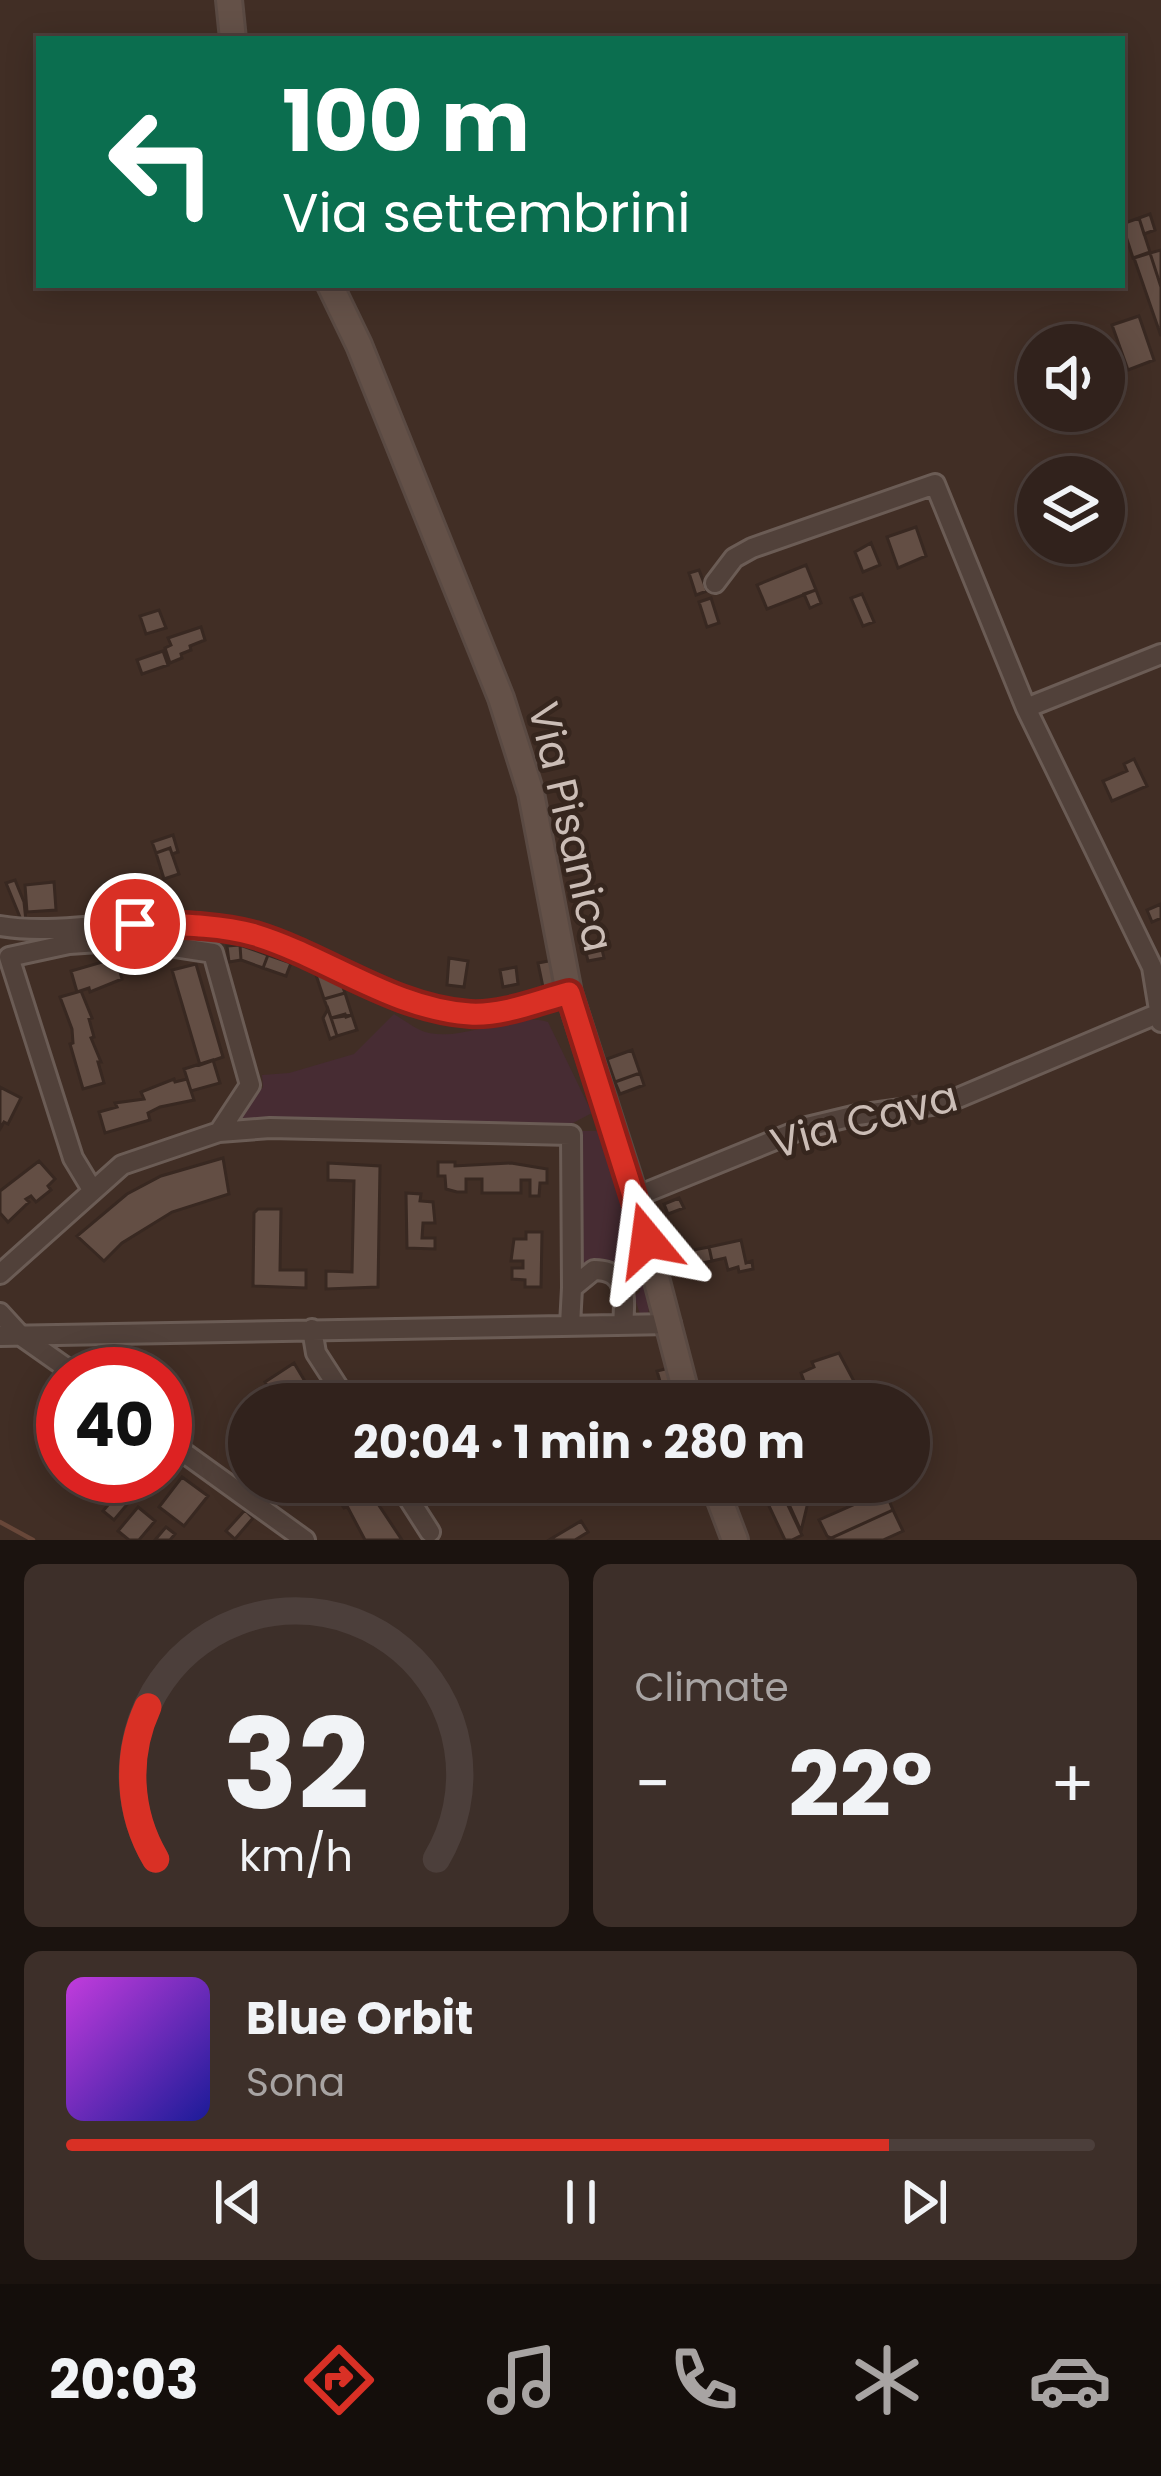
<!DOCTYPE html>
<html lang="en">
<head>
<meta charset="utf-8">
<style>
  body { margin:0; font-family:Poppins,sans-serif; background:#3d2f29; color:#f1f3f6; height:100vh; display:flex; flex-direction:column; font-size:45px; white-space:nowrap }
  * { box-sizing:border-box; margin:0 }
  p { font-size:39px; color:#a8a4a3 }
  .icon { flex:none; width:66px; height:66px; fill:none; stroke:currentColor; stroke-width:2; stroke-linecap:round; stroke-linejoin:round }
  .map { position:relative; height:1540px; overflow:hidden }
  .panel { display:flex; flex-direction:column; gap:24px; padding:24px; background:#1b130f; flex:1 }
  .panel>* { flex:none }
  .top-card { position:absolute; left:36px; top:36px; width:1089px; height:252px; border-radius:0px; box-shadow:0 6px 30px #0003,0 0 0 3px #4c3f3b; background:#0b6e4f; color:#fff; overflow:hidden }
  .fabs { position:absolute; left:1017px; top:324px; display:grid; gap:24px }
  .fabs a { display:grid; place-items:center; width:108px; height:108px; border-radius:50%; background:#31221c; box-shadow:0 6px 30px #0003,0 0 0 3px #4c3f3b; font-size:60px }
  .speed { position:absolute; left:36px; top:1347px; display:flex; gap:24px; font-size:60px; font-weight:700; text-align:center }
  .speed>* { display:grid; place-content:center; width:156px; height:156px; border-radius:50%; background:#31221c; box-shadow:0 6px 30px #0003,0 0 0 3px #4c3f3b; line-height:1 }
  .speed .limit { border:18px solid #d22; background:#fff; color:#111 }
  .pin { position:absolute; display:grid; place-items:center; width:102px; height:102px; color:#fff; margin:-51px; border:6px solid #fff; border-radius:50%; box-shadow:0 3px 12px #0007 }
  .me { position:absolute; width:132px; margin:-66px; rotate:344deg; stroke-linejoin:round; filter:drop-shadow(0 0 9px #0008) }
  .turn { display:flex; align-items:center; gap:42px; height:252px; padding:0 48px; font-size:54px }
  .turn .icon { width:156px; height:156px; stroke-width:2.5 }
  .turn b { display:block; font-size:84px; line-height:102px }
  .big { font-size:90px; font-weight:700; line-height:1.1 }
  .panel .widget { flex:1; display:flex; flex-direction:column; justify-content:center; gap:18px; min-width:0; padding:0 42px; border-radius:18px; background:#3d2f29 }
  .panel .dial { align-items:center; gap:0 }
  .dial svg { height:312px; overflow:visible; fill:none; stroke:#4c3f3b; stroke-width:7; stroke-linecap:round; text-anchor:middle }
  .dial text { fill:#f1f3f6; stroke:none }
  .song { display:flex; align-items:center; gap:36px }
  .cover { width:144px; height:144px; border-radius:18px; background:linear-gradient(135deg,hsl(290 70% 55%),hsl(240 70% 35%)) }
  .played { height:12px; border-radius:6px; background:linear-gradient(90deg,#d93025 80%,#4c3f3b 80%) }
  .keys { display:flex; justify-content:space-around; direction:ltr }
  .heat { display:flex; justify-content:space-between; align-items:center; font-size:66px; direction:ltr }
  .panel .tiles { flex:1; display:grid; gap:24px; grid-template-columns:1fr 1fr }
  .widget:last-child { grid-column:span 2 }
  .trip { position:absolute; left:228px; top:1383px; width:702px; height:120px; border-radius:60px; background:#31221c; box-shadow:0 6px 30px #0003,0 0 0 3px #4c3f3b; font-weight:700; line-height:120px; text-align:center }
  .dock { display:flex; height:192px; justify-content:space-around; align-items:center; background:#140e0b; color:#a8a4a3 }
  .dock .icon { width:84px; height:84px }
  .dock .on { color:#d93025 }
  .dock b { font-size:54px; color:#f1f3f6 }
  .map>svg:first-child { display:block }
  .green { fill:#472c33 }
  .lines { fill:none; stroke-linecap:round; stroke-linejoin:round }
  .stream { stroke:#684739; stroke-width:4.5 }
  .building { fill:#634e44; stroke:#382821; stroke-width:3 }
  .street-casing { stroke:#6b5c55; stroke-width:24 }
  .secondary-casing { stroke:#5a4a43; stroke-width:30 }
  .street { stroke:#51413a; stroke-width:18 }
  .secondary { stroke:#645148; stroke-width:24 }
  .route-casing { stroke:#8d1f18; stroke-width:30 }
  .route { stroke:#d93025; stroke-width:21 }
  .labels { text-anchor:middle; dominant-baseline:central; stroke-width:9; stroke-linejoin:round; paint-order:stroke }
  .street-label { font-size:42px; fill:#cbbdb6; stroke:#36261e }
</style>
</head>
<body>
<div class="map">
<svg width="1161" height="1540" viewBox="0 0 1161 1540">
  <rect width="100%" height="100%" fill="#412e25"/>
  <path class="green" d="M394,1014C404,1020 418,1031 429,1033C469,1041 510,1011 548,1022L592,1113L569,1125L281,1118L235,1124L263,1087L262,1075L289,1073L354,1054Z
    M580,1131H601C612,1165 661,1288 647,1315L640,1314L634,1296L640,1292L638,1281H630L621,1268L590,1264L580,1267Z"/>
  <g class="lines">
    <path class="stream" d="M0,1522L33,1540"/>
  </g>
  <path class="building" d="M1150,214L1155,230L1144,234L1139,218Z
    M1139,218L1150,252L1133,258L1122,224Z
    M1161,250V287L1150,253Z
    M1150,253L1161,287V336L1134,258Z
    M1139,316L1154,360L1128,370L1112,325Z
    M916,527L926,556L898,568L887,537Z
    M871,543L880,565L863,572L855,552Z
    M806,565L816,590L767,609L757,585Z
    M699,570L707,591L696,595L689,573Z
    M816,590L821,603L810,608L804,594Z
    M862,594L874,622L863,626L851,598Z
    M711,598L719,623L707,627L699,602Z
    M159,610L166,628L146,634L140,616Z
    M201,627L205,640L190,646L191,650L181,654L182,658L170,663L165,648L171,645L168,638Z
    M163,651L168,665L142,674L137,660Z
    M1134,759L1147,786L1112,801L1103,781L1127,771L1124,764Z
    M173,835L178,852L172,854L170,848L156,853L152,842Z
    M170,848L179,874L164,879L156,853Z
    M15,880L24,902L26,921L22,922L6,883Z
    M54,882L56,910L27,912L25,885Z
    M1161,904V918L1152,922L1147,910Z
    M600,941L604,958L588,961L584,944Z
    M240,945L268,955L263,968L241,960Z
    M240,945L241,960L229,962L227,946Z
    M268,955L291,963L286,976L263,968Z
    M116,958L122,979L90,992L89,988L77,992L71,971Z
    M449,958L468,961L464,987L447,985Z
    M559,959L564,982L543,987L538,963Z
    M196,964L223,1057L200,1065L172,970Z
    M516,967L518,984L503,987L500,970Z
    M315,972L339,976L345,993L324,999Z
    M81,991L92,1018L89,1019L94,1037L91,1038L101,1062H98L104,1083L83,1089L70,1044L73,1043L72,1029L60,997Z
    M345,993L352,1015L331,1018L324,999Z
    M328,1009L337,1036L330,1039L323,1018Z
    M345,1014L346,1017L352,1015L357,1030L337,1036L331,1018Z
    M632,1050L640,1073L615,1082L607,1059Z
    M213,1060L220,1083L191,1091L184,1069Z
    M640,1073L644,1085L620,1094L615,1082Z
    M174,1079L175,1082L187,1079L194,1100L160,1107L148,1113L150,1120L105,1133L99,1112L117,1107L115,1103L144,1099L141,1092Z
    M0,1087L21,1098L8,1124L4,1122L0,1129Z
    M223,1158L229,1194L172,1212L122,1243L104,1261L77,1236L127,1194L161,1176Z
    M39,1161L55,1179L48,1186L51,1190L36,1202L31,1196L26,1199L29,1202L8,1222L0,1213V1191Z
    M438,1162H455V1166L511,1163L547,1169V1183H540L539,1196H530V1180H521V1193H482V1179H466V1192H457L446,1189L445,1176H438Z
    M328,1163L380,1166L378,1287L326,1289V1271L352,1272L354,1181L328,1180Z
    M406,1193L421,1194L420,1201L433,1202L435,1223H423L422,1238H435V1249L407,1248Z
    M679,1198L684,1208L668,1214L664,1204Z
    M258,1209H281L280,1270H306V1288L253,1286L254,1213Z
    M526,1232H542L541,1287H525V1280L512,1279V1268H523V1261H511L514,1239H526Z
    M741,1240L746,1263L752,1261L753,1269L739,1272L738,1267L728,1270L725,1258L712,1261L709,1247Z
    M709,1247L712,1261L687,1266L683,1252Z
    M683,1252L687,1266L673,1269L670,1255Z
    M839,1353L856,1385L812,1402L801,1373L814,1367L812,1362Z
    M294,1363L312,1393L309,1395L315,1404H278L265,1382Z
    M669,1368L672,1381L661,1385L657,1371Z
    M674,1381L678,1396L665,1399L661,1385Z
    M52,1401L63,1410V1421L47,1406Z
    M59,1433L63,1436V1468L43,1451Z
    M132,1476H151L114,1520L103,1511Z
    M182,1477L208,1496L184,1526L159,1507Z
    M327,1482H368L373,1490L370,1492L402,1540H365L347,1506L344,1508Z
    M779,1482H802L809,1498L801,1531Z
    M837,1482H881L885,1491L848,1507Z
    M778,1484L802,1535L792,1540H785L762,1491Z
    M885,1491L893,1510L831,1538L827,1536L819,1520Z
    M138,1507L155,1521L139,1540H129L118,1531Z
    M245,1510L253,1518L235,1539L226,1531Z
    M893,1510L903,1531L883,1540H827Z
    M581,1521L588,1532L575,1540H549Z
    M166,1527L175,1534L170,1540H155Z"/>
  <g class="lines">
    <defs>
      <path id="street" d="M715,583L734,558L752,548L935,484L1026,708L1161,654
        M1026,708L1152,967L1161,1022
        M0,926C42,933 86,926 128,924C168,923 208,926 247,933C326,948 396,1019 480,1014C510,1012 541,1000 569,993
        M93,1191L73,1158L9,957L69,944L129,940L213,953L250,1085L219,1132
        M635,1197L807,1127L857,1115L946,1103L1157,1014
        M0,1274L122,1165L219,1132L270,1128L571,1135L572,1288
        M0,1313L21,1336L75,1374
        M570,1325L572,1288L594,1270C628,1270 625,1298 623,1325
        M312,1329L316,1353L349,1404
        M0,1336L671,1324
        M165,1439L305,1540
        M398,1482L430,1532"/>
      <path id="secondary" d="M229,0L233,39
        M330,285L359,345L501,698L531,793L569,993L635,1197L689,1404
        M713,1482L735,1540"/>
    </defs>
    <use href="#street" class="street-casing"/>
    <use href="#secondary" class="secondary-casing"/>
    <use href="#street" class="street"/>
    <use href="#secondary" class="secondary"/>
  </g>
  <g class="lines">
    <defs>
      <path id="route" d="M135,924C174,925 217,924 255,935C327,957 393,1009 470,1014C503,1016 538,1001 569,993L647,1240"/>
    </defs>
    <use href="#route" class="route-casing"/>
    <use href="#route" class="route"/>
  </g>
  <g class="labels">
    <g class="street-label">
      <text transform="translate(571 827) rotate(77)">Via Pisanica</text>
      <text transform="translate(864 1120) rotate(-15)">Via Cava</text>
    </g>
  </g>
</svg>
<div class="fabs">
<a><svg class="icon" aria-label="sound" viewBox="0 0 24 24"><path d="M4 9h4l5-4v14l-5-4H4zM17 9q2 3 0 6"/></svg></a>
<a><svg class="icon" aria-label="layers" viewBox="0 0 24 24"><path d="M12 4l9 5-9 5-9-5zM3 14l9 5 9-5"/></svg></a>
</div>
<div class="speed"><div class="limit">40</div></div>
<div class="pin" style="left:135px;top:924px;background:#d93025"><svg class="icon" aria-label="arrive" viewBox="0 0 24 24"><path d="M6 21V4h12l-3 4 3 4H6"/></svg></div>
<svg class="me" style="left:647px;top:1240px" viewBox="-20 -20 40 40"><path d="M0-17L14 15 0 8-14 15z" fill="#d93025" stroke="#fff" stroke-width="4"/></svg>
<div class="trip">20:04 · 1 min · 280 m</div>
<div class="top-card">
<div class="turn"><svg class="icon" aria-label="left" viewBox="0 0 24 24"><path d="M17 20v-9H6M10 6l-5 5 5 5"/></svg><div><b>100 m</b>Via settembrini</div></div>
</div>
</div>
<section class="panel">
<div class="tiles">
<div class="widget dial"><svg viewBox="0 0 100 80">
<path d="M14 69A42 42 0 1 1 86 69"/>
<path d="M14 69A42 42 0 0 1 12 30" stroke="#d93025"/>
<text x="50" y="56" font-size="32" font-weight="700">32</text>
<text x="50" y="72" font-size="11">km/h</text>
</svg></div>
<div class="widget"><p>Climate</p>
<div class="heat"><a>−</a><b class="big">22°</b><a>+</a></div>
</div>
<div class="widget">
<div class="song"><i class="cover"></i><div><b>Blue Orbit</b><p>Sona</p></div></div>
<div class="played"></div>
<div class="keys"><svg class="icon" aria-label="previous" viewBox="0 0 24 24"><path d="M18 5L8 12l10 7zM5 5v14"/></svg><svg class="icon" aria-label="pause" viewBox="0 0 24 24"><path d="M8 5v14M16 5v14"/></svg><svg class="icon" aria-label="next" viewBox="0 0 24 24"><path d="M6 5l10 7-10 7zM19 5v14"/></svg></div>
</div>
</div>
</section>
<nav class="dock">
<b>20:03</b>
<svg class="icon on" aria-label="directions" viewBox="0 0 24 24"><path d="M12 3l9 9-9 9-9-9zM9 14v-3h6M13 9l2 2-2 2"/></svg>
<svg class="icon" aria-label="music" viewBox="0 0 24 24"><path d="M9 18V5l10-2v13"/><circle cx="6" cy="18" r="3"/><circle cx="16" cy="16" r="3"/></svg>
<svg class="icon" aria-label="phone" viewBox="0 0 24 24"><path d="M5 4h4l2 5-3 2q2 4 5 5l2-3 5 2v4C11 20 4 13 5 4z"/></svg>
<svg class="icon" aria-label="climate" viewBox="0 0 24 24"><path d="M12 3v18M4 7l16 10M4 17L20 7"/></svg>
<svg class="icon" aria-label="car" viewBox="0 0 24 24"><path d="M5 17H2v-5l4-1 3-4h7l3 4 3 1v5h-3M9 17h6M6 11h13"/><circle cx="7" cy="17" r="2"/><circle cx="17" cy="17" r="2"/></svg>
</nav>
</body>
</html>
